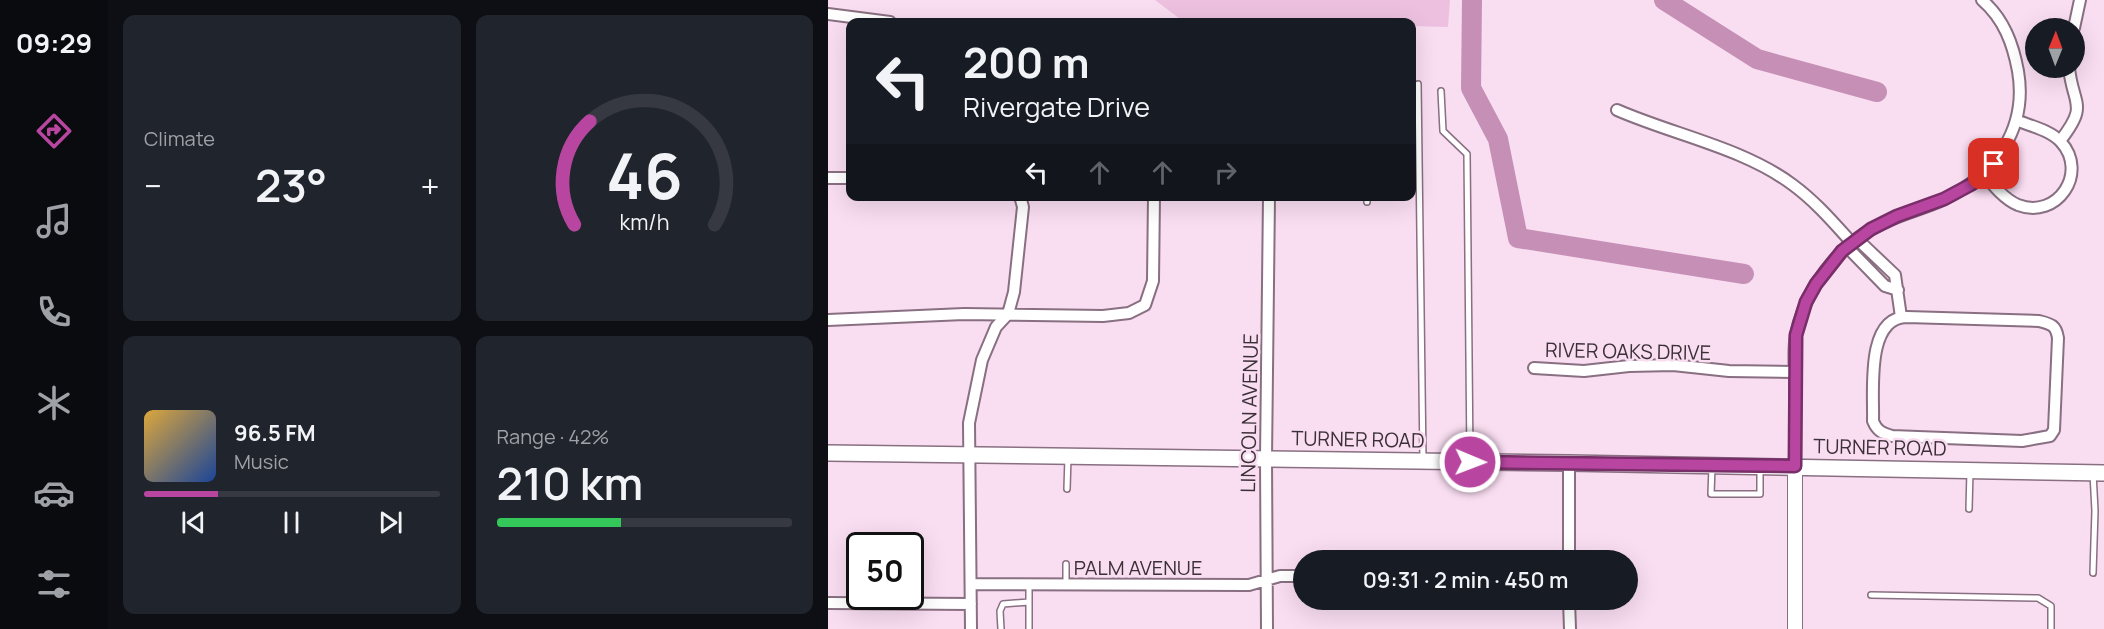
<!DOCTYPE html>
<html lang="en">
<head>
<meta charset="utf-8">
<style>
  body { margin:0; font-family:Manrope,sans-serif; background:#20242c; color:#f1f3f6; height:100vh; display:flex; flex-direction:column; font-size:22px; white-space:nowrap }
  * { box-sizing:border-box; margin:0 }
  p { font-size:20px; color:#9ea1a6 }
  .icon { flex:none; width:33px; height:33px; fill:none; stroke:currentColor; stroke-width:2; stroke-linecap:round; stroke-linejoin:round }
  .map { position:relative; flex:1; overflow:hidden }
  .drawer { display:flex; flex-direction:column; gap:15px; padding:15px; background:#0d0f14; width:720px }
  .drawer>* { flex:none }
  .banner { position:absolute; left:18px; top:18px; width:570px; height:183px; border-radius:12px; box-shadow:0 6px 24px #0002; background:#171b24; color:#f1f3f6; overflow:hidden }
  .needle { width:39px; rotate:1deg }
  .buttons { position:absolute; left:1197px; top:18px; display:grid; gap:12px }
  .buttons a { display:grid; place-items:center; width:60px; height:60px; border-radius:50%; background:#171b24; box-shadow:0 6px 24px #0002; font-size:30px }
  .speed { position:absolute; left:18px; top:532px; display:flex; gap:12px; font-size:30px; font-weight:700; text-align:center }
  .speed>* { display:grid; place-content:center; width:78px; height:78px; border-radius:50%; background:#171b24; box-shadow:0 6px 24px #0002; line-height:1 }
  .speed .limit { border:3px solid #111; border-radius:9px; background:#fff; color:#111 }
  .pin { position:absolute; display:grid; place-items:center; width:51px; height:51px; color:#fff; margin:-26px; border-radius:12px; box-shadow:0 3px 9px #0006 }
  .me { position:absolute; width:66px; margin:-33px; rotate:91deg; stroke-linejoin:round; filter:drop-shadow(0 0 4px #0008) }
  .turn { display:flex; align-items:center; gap:21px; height:126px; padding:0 18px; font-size:27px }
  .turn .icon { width:78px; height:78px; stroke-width:2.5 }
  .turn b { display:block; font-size:42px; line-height:51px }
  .lanes { display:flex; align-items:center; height:57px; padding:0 18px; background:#0003; justify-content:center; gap:30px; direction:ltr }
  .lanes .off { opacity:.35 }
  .big { font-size:45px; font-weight:600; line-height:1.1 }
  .drawer .widget { flex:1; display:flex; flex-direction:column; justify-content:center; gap:9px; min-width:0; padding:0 21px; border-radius:12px; background:#20242c }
  .drawer .dial { align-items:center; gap:0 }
  .dial svg { height:156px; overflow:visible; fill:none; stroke:#363941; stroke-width:7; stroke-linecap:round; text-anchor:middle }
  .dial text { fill:#f1f3f6; stroke:none }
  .song { display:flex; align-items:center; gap:18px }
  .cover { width:72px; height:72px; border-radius:9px; background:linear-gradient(135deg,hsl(40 70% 55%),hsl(220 70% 35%)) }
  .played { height:6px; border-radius:3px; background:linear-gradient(90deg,#b846a0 25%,#363941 25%) }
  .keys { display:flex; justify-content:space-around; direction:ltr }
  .heat { display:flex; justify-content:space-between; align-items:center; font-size:33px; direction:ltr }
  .charge { height:9px; border-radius:4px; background:linear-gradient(90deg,#34c759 42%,#363941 0) }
  .drawer .tiles { flex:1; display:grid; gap:15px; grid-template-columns:repeat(2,1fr) }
  .trip { position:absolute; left:465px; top:550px; width:345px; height:60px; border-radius:30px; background:#171b24; box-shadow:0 6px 24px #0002; font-weight:600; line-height:60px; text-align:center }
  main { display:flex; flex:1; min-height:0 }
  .tab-bar { display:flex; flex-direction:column; width:108px; justify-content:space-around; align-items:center; background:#090b0e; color:#9ea1a6 }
  .tab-bar .icon { width:42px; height:42px }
  .tab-bar .active { color:#b846a0 }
  .tab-bar b { font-size:27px; color:#f1f3f6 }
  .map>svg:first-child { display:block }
  .green { fill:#edc0e0 }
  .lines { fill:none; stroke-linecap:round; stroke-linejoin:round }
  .river { stroke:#c68fb6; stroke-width:20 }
  .service-casing { stroke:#886f81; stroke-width:8 }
  .minor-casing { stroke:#886f81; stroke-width:14 }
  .tertiary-casing { stroke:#886f81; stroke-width:16 }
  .secondary-casing { stroke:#886f81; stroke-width:18 }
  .service { stroke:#fff; stroke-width:5 }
  .minor { stroke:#fff; stroke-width:10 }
  .tertiary { stroke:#fff; stroke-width:14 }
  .secondary { stroke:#fff; stroke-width:15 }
  .route-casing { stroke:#782e68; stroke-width:15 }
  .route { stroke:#b846a0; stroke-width:10 }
  .labels { text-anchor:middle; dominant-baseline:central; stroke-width:5; stroke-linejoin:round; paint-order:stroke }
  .street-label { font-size:20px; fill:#3b3038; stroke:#f9ddf1 }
</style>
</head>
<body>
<main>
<nav class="tab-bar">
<b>09:29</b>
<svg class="icon active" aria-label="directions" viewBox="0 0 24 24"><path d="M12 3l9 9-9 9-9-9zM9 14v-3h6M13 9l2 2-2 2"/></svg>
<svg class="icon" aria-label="music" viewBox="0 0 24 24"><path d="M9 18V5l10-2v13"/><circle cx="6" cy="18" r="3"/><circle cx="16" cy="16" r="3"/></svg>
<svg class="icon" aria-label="phone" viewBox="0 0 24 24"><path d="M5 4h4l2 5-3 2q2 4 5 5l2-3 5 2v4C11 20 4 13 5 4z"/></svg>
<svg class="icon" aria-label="climate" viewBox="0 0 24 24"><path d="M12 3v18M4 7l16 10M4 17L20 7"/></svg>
<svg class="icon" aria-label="car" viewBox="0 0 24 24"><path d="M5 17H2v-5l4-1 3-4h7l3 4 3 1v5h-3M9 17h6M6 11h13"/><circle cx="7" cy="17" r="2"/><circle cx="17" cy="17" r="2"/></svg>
<svg class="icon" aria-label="filters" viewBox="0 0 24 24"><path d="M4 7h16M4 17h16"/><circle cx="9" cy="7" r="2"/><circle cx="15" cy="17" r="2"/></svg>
</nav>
<section class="drawer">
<div class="tiles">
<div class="widget"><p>Climate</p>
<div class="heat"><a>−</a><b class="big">23°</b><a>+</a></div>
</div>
<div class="widget dial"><svg viewBox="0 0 100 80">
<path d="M14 69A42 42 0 1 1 86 69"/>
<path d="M14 69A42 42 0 0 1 22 16" stroke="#b846a0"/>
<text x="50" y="56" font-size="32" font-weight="700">46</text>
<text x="50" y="72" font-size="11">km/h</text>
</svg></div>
<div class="widget">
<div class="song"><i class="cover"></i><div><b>96.5 FM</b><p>Music</p></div></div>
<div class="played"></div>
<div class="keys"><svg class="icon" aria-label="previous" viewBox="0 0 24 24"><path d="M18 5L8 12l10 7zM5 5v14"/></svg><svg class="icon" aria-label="pause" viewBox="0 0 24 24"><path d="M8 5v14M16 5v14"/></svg><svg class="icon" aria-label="next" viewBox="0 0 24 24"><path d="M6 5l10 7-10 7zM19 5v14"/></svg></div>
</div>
<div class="widget"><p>Range · 42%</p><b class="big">210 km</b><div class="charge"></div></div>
</div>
</section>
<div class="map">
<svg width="1276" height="629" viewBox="0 0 1276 629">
  <rect width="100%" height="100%" fill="#f9ddf1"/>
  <path class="green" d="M327,0H622L620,27L584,26V22H356Z"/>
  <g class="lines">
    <path class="river" d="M644,0L643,88L670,139L690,238L916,274
      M836,0L929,59L1049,92"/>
    <defs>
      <path id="service" d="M590,84L595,460
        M613,91L615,131L639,154L642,459
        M539,196V202
        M884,467L883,494H932V469
        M1265,473L1267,511L1265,573
        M239,489L240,457
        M1141,509L1142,471
        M238,585V564
        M1043,595L1210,598L1223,606V629
        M173,629L172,611L175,604L201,602
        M201,629V585"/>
      <path id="minor" d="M0,14L62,22
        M1246,28L1252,0
        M789,110C846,135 916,148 965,185C988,202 1005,222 1024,243
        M1232,141C1261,104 1245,106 1241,68
        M1156,174C1165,185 1176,199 1190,205C1229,220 1261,173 1233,142C1222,130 1202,126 1188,120
        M0,178H22
        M1029,239L1067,275L1073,317
        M1019,247L1057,286L1070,290
        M1079,317L1211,321C1223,324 1228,325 1230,338L1226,430L1222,436L1194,441L1064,436C1054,433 1049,431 1045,421C1046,393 1037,317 1079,317Z
        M0,320L136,314L275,316L301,313L317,305L325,281L326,196
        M706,368L756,371L801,366L845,365L901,371L967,372
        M967,466C967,438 967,409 967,380C967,366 965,349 968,335C971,318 979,299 988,284C1002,262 1022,240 1046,228C1068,215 1094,210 1117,199C1167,174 1200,129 1190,71C1185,44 1176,19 1154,0
        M741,561V463
        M143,584L421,585L452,576H476
        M741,600L742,629
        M0,603L143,604
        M143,629L141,423L154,360L168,327L180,314L186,292L195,207L192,196
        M439,629L438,459L441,196"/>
      <path id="tertiary" d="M967,629V466"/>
      <path id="secondary" d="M0,453L741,463L1276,473"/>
    </defs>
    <use href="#service" class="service-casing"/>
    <use href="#minor" class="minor-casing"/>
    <use href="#tertiary" class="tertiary-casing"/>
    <use href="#secondary" class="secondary-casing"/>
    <use href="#service" class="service"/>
    <use href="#minor" class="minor"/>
    <use href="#tertiary" class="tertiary"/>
    <use href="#secondary" class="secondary"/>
  </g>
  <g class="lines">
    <defs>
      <path id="route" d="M642,462L967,466L968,335L978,302L988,284L1014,251L1043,229L1069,216L1116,199L1144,184L1166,164"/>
    </defs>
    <use href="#route" class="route-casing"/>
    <use href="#route" class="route"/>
  </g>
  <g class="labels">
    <g class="street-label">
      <text transform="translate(800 351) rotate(1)">RIVER OAKS DRIVE</text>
      <text transform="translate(421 413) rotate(-89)">LINCOLN AVENUE</text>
      <text transform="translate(530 439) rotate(1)">TURNER ROAD</text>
      <text transform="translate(1052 447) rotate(1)">TURNER ROAD</text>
      <text x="310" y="567">PALM AVENUE</text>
    </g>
  </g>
</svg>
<div class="buttons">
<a><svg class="needle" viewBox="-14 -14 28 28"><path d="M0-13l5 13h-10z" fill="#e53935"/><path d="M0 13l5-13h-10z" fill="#9ea1a6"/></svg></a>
</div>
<div class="speed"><div class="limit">50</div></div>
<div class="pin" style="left:1166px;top:164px;background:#d93025"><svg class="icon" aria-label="arrive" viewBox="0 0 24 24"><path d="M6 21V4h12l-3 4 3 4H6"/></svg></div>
<svg class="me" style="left:642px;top:462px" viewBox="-20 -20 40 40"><circle r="17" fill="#b846a0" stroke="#fff" stroke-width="3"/><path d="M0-11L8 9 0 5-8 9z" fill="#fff"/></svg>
<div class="trip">09:31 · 2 min · 450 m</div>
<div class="banner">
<div class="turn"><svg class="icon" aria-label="left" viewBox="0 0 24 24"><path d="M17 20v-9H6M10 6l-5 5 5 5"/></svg><div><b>200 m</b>Rivergate Drive</div></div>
<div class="lanes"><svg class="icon" aria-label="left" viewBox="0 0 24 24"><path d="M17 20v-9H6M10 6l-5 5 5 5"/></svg><svg class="icon off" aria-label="ahead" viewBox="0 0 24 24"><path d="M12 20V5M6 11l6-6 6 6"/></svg><svg class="icon off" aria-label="ahead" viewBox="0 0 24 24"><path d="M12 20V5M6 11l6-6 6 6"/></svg><svg class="icon off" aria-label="right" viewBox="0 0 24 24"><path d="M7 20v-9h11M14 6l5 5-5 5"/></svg></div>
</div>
</div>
</main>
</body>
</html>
